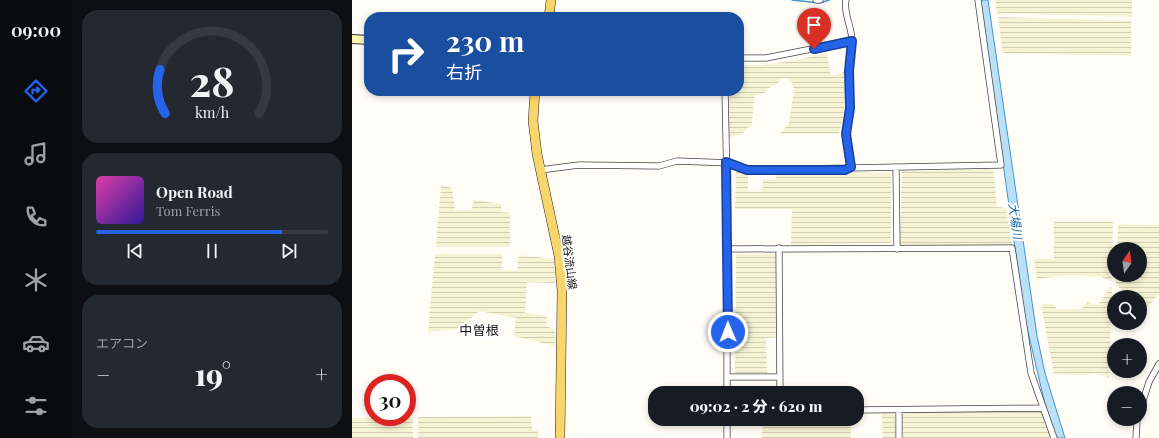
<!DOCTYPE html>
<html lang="ja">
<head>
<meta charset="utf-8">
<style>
  body { margin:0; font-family:"Playfair Display","Noto Sans JP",serif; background:#242831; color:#f1f3f6; height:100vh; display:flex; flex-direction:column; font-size:15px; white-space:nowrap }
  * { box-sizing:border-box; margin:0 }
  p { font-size:13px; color:#9ea1a6 }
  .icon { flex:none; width:22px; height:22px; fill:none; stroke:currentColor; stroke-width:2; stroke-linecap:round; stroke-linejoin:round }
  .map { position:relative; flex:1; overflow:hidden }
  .details { display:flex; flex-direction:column; gap:10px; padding:10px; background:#0d0f14; width:280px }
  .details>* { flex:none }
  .guide { position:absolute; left:12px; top:12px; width:380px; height:84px; border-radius:16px; box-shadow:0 2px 6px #0003; background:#1a4fa0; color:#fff; overflow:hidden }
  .needle { width:26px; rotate:14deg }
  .fabs { position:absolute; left:755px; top:242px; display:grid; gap:8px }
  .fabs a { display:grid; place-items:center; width:40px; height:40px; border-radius:50%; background:#171b24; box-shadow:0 2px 6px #0003; font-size:20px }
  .speed { position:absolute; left:12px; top:374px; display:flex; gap:8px; font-size:20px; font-weight:700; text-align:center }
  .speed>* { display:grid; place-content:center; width:52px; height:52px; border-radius:50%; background:#171b24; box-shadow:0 2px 6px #0003; line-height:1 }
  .speed .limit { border:6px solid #d22; background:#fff; color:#111 }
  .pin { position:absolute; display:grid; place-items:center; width:34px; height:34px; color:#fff; margin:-41px -17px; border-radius:50% 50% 50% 0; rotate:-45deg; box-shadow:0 0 4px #0007 }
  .pin .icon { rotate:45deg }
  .me { position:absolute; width:44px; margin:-22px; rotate:359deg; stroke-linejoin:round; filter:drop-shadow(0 0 3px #0008) }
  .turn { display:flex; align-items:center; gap:14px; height:84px; padding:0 16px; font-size:18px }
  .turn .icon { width:52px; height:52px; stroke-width:2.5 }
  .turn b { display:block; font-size:28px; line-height:34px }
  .big { font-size:30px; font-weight:800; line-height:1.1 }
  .details .card { flex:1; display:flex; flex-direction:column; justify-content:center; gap:6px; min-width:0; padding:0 14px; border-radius:16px; background:#242831 }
  .details .dial { align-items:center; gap:0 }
  .dial svg { height:104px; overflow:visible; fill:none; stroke:#363941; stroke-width:7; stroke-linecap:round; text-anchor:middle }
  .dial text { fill:#f1f3f6; stroke:none }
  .song { display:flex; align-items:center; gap:12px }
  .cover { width:48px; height:48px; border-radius:6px; background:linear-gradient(135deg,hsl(320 70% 55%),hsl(250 70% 35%)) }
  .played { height:4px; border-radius:2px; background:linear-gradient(90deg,#2563eb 80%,#363941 80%) }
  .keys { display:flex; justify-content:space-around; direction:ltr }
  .heat { display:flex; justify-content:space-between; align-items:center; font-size:22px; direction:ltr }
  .trip { position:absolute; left:296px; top:386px; width:216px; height:40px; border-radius:16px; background:#171b24; box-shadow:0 2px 6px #0003; font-weight:800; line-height:40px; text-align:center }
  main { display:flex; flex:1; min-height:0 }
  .dock { display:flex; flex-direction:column; width:72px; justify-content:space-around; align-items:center; background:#090b0e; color:#9ea1a6 }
  .dock .icon { width:28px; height:28px }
  .dock .active { color:#2563eb }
  .dock b { font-size:18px; color:#f1f3f6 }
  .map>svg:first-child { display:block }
  .farmland { fill:url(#farmland-rules) }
  .water { fill:#b9e0f7; stroke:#3f96cf }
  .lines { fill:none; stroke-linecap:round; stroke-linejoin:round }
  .stream { stroke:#3f96cf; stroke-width:1.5 }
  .street-casing { stroke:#444; stroke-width:7 }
  .secondary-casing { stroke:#333; stroke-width:10 }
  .primary-casing { stroke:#222; stroke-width:10 }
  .street { stroke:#fff; stroke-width:5.5 }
  .secondary { stroke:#fff6b0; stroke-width:8 }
  .primary { stroke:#f9d66b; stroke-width:9 }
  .route-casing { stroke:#184099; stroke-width:10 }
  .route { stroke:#2563eb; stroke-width:7 }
  .labels { text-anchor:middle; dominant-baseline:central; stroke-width:4; stroke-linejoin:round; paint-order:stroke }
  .street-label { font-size:11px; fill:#111; stroke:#fff }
  .water-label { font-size:12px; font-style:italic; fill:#1768a6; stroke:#fff }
  .quarter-label { font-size:13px; fill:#111; stroke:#fff }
</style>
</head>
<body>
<main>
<nav class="dock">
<b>09:00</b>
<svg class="icon active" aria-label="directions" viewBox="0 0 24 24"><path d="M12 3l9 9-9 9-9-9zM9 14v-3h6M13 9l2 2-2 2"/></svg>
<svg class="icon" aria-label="music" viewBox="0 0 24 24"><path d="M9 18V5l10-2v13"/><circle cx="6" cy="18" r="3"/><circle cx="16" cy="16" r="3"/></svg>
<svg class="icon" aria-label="phone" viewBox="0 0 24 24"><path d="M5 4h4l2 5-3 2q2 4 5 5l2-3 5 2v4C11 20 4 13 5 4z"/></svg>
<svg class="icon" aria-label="climate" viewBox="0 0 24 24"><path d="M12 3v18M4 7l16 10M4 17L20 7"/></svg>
<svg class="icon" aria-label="car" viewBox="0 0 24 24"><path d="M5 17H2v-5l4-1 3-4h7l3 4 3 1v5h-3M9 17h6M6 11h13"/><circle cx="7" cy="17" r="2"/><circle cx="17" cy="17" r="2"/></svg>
<svg class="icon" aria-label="filters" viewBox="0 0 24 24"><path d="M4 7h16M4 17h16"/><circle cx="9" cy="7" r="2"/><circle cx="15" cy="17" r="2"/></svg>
</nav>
<section class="details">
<div class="card dial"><svg viewBox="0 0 100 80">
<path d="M14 69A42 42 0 1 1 86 69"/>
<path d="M14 69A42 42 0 0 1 10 35" stroke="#2563eb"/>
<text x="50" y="56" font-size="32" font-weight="700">28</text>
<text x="50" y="72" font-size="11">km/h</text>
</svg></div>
<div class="card">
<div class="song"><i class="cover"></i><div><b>Open Road</b><p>Tom Ferris</p></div></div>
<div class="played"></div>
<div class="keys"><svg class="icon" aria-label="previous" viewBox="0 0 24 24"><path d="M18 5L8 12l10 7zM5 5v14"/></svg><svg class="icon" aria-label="pause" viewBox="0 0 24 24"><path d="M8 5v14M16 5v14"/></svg><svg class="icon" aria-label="next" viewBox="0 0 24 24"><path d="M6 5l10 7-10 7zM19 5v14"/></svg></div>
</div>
<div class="card"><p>エアコン</p>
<div class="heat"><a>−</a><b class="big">19°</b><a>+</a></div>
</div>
</section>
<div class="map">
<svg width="807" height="438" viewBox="0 0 807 438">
  <defs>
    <pattern id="farmland-rules" width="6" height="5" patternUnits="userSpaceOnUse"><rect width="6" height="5" fill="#f6f3d4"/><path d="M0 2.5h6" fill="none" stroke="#d2cfb5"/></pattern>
  </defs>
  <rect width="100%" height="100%" fill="#fffdf5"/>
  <path class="farmland" d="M643,0H780V17L645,13Z
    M646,17L779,21V56L651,53Z
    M475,53L479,76L492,72V114L487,134H428L437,123L442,90L440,82L434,78L429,79L423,86L416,88L412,94L402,96L400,124L390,134L376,138L377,91H387V65H409L440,61Z
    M384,167L396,173V191L410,192L411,179L424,180L423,172L539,173V243L439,245L440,209H383Z
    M641,169L645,207L654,208L660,245L548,247L550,171Z
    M89,185L100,188L103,210H119L122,200L149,204V212L158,213V247H84Z
    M702,222H761L759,282L750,277L717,275L685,279L682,259H702Z
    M766,224L807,225V293L796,307L788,302V297H779L764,285L765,275H788V249H765Z
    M83,254H150V270L165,271L167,255L202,259L203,283L175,282L173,313L195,316L194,326L203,330V346L162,336L164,318L127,311L106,329L76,332Z
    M384,254H429V337L414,338L415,373H383Z
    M758,287L760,288L757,378L744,373L732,375L702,374L689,304H701L705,309H729L735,302L746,305Z
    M689,411L699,438H551V412Z
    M529,412H543L544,438H531Z
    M179,416L180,430L186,431V438H66V417Z
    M0,418H61V438H0Z
    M411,419H498L499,438H410Z"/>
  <path class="water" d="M628,0H636L685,336L693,373L713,438H703L692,400L673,319Z"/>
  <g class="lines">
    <path class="stream" d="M440,0L468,3L477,0"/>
    <defs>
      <path id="street" d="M464,0H468
        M494,0C491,13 500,27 500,41
        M387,58H414L500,41L497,71L498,108L494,134L499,167
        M373,91L375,184V393
        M544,167L545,249
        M188,170L227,165L307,166L325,161L379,163L395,170L649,165L626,0
        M427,248L428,393
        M375,249L660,248L679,373L702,438
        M375,377H428
        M505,410L691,408
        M547,410V438
        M788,410L797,382L807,364
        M375,419V438
        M784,438L785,419"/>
      <path id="secondary" d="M0,39L17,40"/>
      <path id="primary" d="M197,17L199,0
        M183,91L181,121L185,154L207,256L210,291L208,438"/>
    </defs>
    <use href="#street" class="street-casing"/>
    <use href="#secondary" class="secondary-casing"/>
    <use href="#primary" class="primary-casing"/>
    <use href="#street" class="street"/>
    <use href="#secondary" class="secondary"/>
    <use href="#primary" class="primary"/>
  </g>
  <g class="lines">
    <defs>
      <path id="route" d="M376,332L374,162L395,170H493L499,167L494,134L498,108L497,71L500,41L462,49"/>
    </defs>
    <use href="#route" class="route-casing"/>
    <use href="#route" class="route"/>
  </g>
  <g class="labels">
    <g class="street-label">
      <text transform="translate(218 262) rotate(83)">越谷流山線</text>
    </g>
    <g class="water-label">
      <text transform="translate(664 221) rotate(82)">大場川</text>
    </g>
    <g class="quarter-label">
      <text x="127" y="329">中曽根</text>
    </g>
  </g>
</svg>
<div class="fabs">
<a><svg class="needle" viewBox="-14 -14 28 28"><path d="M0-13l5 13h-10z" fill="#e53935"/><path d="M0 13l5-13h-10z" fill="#9ea1a6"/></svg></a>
<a><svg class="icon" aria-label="search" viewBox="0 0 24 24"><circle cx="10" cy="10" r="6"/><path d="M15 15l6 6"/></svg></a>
<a>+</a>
<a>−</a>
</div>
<div class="speed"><div class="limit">30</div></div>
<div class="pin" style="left:462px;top:49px;background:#d93025"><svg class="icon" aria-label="arrive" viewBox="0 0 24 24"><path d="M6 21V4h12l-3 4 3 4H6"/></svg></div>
<svg class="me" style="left:376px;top:332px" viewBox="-20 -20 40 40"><circle r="17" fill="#2563eb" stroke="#fff" stroke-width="3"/><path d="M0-11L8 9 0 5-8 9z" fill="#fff"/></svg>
<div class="trip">09:02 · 2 分 · 620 m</div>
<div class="guide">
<div class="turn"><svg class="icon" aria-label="right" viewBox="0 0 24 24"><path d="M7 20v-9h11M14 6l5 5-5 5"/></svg><div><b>230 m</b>右折</div></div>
</div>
</div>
</main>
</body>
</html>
